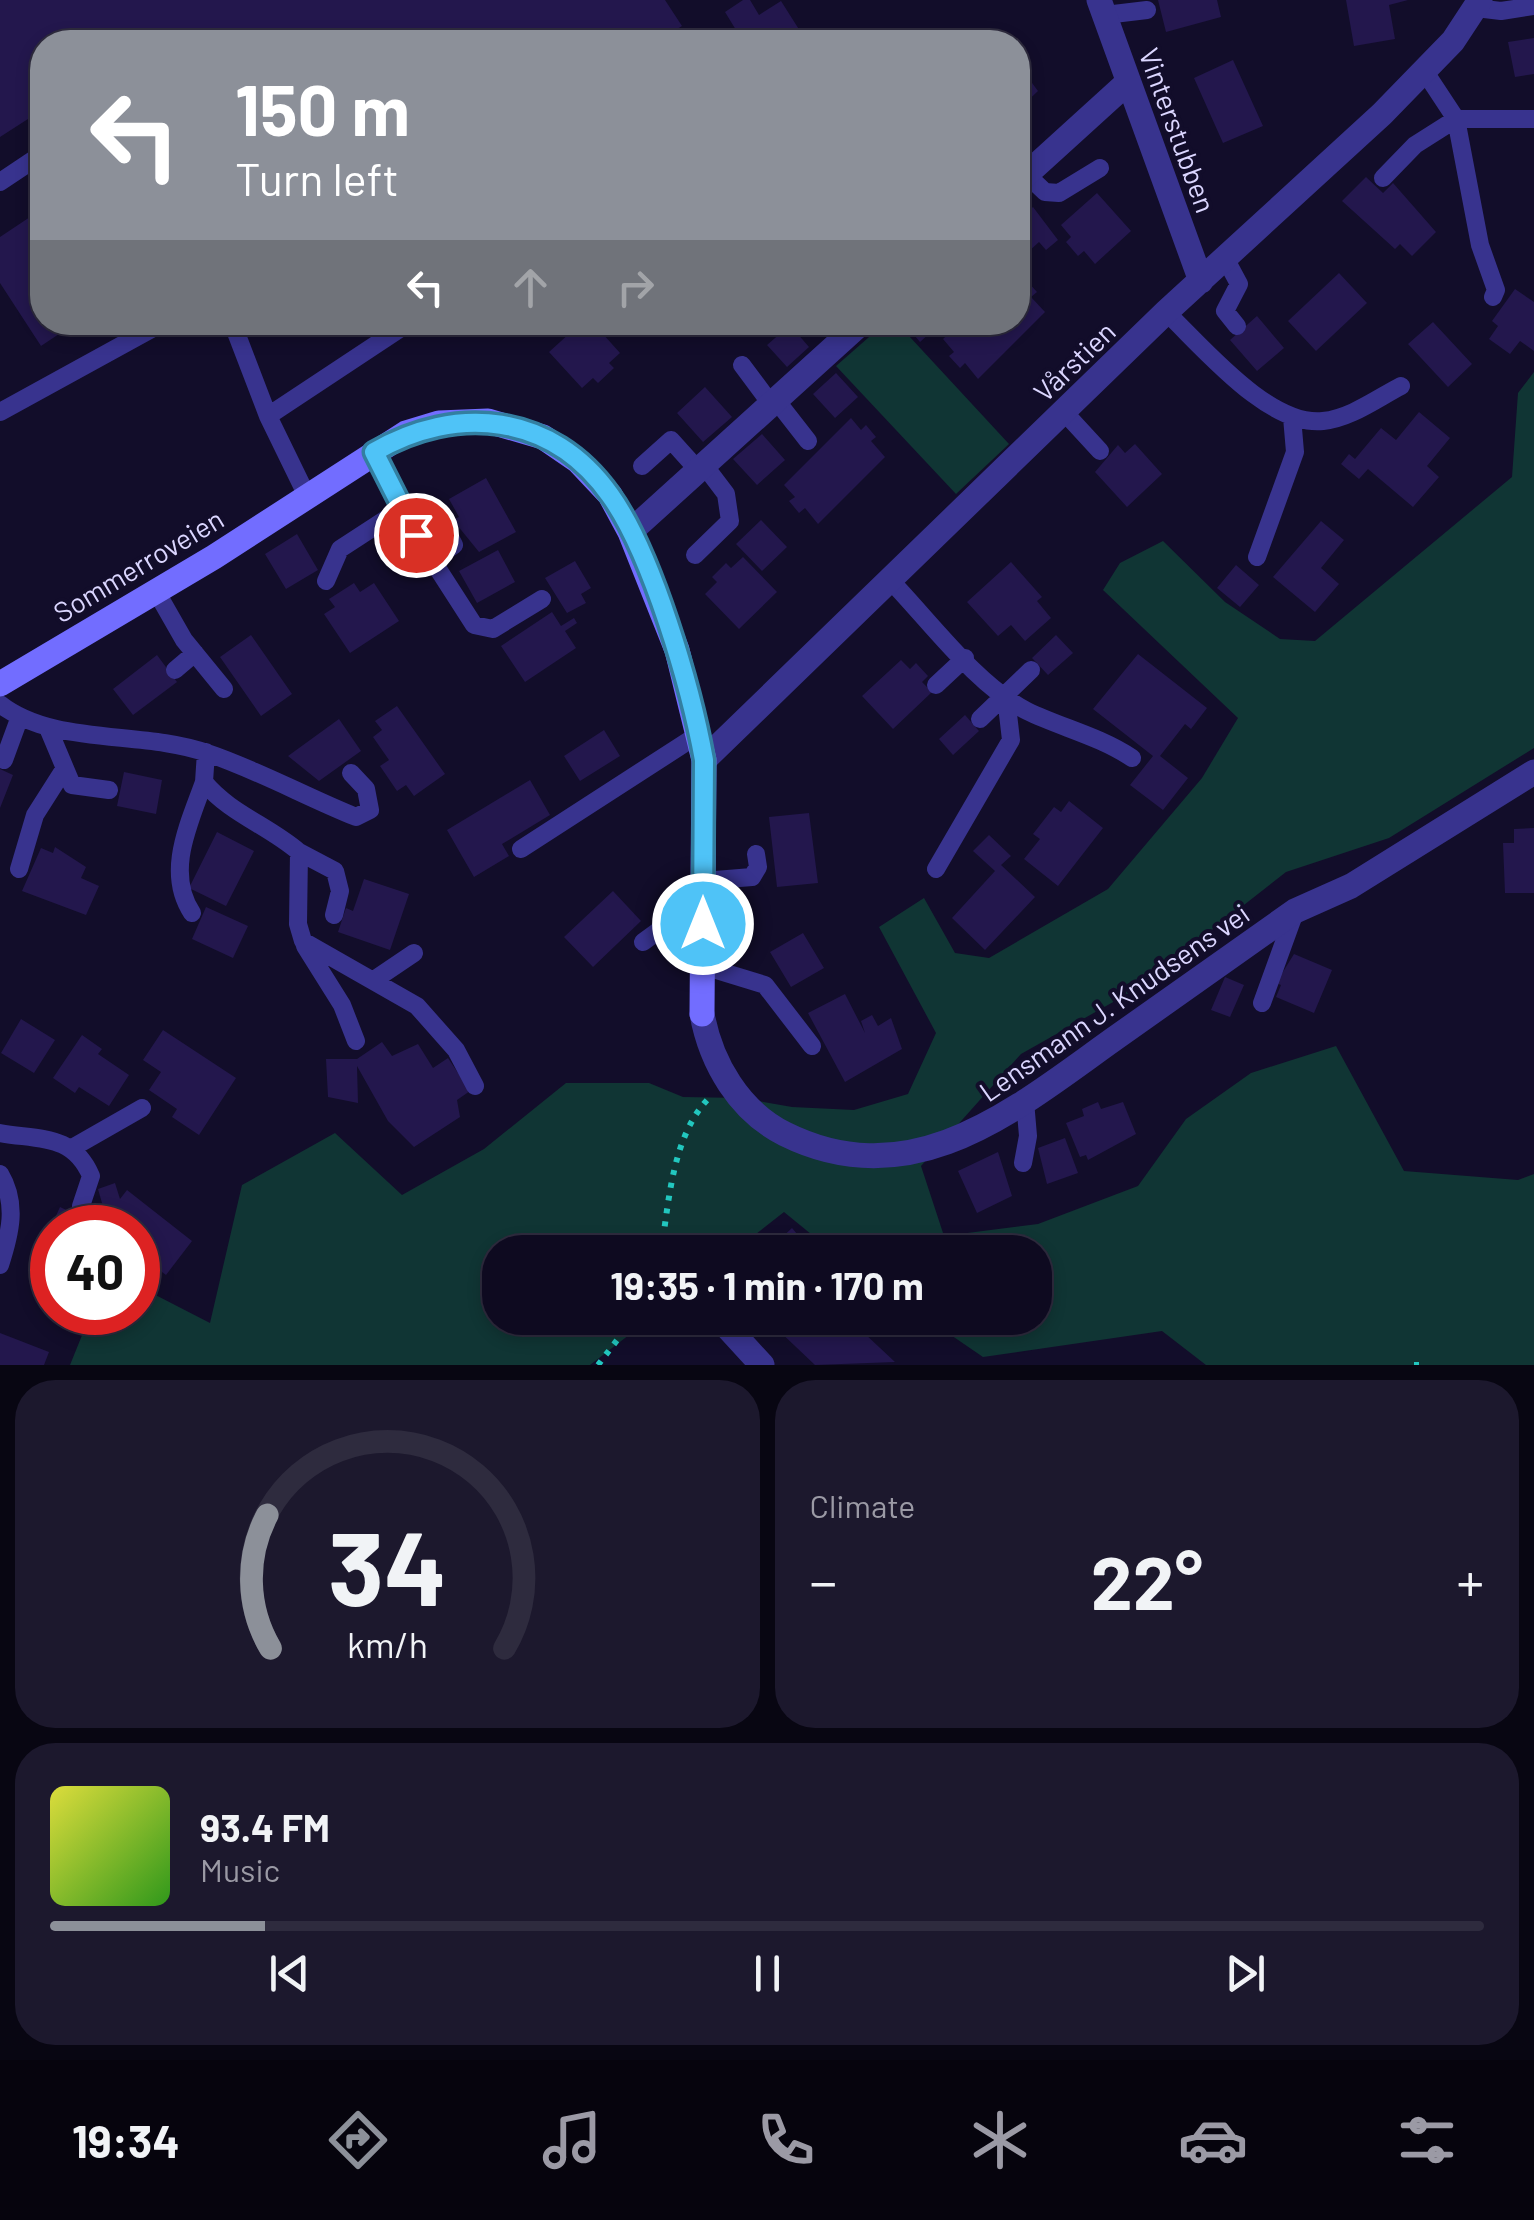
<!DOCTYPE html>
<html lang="en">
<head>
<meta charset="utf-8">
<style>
  body { margin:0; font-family:Barlow,sans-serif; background:#1c182d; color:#f1f3f6; height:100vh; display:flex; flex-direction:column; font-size:38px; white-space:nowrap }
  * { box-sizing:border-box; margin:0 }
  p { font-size:32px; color:#9b9aa5 }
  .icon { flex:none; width:55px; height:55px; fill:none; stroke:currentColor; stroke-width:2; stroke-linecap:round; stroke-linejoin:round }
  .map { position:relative; height:1365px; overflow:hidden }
  .side { display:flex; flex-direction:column; gap:15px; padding:15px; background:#080612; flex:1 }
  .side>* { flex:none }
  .hud { position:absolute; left:30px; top:30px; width:1000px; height:305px; border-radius:40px; box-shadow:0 5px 15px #0003,0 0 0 2px #2e2b3e; background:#8c9099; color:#fff; overflow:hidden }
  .speed { position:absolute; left:30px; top:1205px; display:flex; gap:20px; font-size:50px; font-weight:700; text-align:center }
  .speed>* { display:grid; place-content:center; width:130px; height:130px; border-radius:50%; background:#0e0a20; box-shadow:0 5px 15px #0003,0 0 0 2px #2e2b3e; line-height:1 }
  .speed .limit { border:15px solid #d22; background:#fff; color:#111 }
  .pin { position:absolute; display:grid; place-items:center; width:85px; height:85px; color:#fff; margin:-42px; border:5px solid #fff; border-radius:50%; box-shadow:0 2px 10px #0007 }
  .me { position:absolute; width:110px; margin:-55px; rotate:0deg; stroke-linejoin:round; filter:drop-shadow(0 0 8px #0008) }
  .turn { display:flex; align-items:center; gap:35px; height:210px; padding:0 40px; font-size:45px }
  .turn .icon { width:130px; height:130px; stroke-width:2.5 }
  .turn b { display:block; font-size:70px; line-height:85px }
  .lanes { display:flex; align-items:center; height:95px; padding:0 40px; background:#0003; justify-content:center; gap:50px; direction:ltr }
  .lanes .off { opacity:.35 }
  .big { font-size:75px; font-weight:700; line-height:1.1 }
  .side .widget { flex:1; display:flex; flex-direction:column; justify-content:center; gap:15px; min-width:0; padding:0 35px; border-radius:40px; background:#1c182d }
  .side .dial { align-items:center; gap:0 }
  .dial svg { height:260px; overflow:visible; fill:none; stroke:#2e2b3e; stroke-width:7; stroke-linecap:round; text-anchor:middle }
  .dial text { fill:#f1f3f6; stroke:none }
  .song { display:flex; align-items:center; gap:30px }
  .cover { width:120px; height:120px; border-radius:15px; background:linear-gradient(135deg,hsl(60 70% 55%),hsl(110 70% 35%)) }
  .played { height:10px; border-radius:5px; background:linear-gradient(90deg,#8c9099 15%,#2e2b3e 15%) }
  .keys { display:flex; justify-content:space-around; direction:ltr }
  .heat { display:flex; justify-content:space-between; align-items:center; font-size:55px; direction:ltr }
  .side .tiles { flex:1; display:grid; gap:15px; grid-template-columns:1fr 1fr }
  .widget:last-child { grid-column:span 2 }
  .trip { position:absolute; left:482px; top:1235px; width:570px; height:100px; border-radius:40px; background:#0e0a20; box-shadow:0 5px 15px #0003,0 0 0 2px #2e2b3e; font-weight:700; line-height:100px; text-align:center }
  .tab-bar { display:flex; height:160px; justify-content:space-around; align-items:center; background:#06040d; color:#9b9aa5 }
  .tab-bar .icon { width:70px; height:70px }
  .tab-bar .active { color:#8c9099 }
  .tab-bar b { font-size:45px; color:#f1f3f6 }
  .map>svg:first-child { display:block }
  .green { fill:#103534 }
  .building { fill:#23174d }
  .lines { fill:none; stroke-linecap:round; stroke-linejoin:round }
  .path { stroke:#22c7bf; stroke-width:6; stroke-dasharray:5 8; stroke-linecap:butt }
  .lane { stroke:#38338e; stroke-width:18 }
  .street { stroke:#38338e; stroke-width:25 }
  .secondary { stroke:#726dff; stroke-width:25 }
  .route-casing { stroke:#337fa1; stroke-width:25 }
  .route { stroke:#4fc3f7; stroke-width:18 }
  .labels { text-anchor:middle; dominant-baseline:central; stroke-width:8; stroke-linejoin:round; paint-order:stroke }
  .street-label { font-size:28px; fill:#dbd6ff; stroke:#120d2a }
</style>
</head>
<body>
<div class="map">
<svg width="1534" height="1365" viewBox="0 0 1534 1365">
  <rect width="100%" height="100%" fill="#120d2a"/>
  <path class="green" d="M885,323H897L1009,444L956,494L836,366Z
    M1534,372V748L1389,838L1286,872L1138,988L1021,1054L921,1166L944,1236L1038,1224L1138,1186L1186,1119L1251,1073L1336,1046L1404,1171L1518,1180L1534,1174V1365H1206L1162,1331L983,1357L926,1318H1035V1252H833L784,1212L733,1252H500V1318H651L590,1365H70L91,1313L138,1312V1286L210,1323L242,1185L335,1133L402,1195L484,1149L566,1083H649L683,1097L741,1098L792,1107L854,1110L908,1094L936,1033L879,927L924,898L955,953L989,958L1108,889L1202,778L1238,718L1103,590L1120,563L1163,541L1225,602L1280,639L1315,641L1512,477L1518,393Z"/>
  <path class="building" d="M0,0H665L682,26L656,42H170L163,33L148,42H42V110L0,137Z
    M743,0H750L759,15L781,1L807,42H716L736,30L725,12Z
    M1158,0H1217L1221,17L1166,32Z
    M1346,0H1408L1389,5L1395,39L1354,46Z
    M1534,38V74L1515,77L1508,42Z
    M1233,60L1263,126L1223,143L1194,78Z
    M1018,64L1038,91L1018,110Z
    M1366,177L1383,193L1393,183L1436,232L1412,256L1400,244L1395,249L1342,201Z
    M1097,193L1131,231L1095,264L1084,251L1078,256L1066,242L1071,237L1061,225Z
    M1033,207L1058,240L1046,250L1039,242L1028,252L1018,241V220Z
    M42,209V322H77L41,346L0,283V237Z
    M1339,273L1367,303L1316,351L1288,321Z
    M1026,280L1037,292L1031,297L1045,312L978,379L965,363L960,368L949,356L954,352L943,339L961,322H1018V282L1020,285Z
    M1515,289L1534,302V351L1520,341L1510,354L1489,339L1498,326L1492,321Z
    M1257,316L1284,348L1257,371L1230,340Z
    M582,322H616L603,334L620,353L609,363L614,368L598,383L593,378L582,388L549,352Z
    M903,322H942L920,342Z
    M1433,322L1472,364L1448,387L1408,344Z
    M790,325L809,347L787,367L767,345Z
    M836,373L858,397L835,418L813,394Z
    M705,387L732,417L703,442L677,413Z
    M1419,412L1450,438L1427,466L1439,477L1413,507L1368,469L1359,479L1341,464L1349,454L1355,459L1381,428L1396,440Z
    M851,418L861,430L866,425L876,437L871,441L885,457L818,524L805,508L799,513L789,501L795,497L784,485Z
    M762,434L785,460L757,485L733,459Z
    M1135,444L1162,474L1127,507L1095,472L1118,445L1125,453Z
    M486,478L516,532L479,552L453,520L459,517L449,499Z
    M761,520L787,547L762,571L736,544Z
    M1321,521L1344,540L1321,568L1339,584L1315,612L1273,577Z
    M297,534L318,570L286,589L265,554Z
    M498,550L515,582L477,603L459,571Z
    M743,557L777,592L739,629L705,594L717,582L712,577L726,563L731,568Z
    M575,561L591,588L581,594L586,603L567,613L545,578Z
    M1011,562L1042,597L1037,601L1051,618L1025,641L1011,625L998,636L967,602Z
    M1236,565L1259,585L1240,607L1217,588Z
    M354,583L360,592L374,583L399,621L350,653L324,614L335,607L329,599Z
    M552,612L561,626L574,618L577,623L565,631L576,648L525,682L501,646Z
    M251,635L292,694L261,716L220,657Z
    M1056,635L1073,653L1048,675L1032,658Z
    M1138,654L1207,708L1191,729L1185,724L1160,756L1188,778L1163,810L1130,785L1153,756L1093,709Z
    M157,655L177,682L133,715L113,689Z
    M901,660L910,669L916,663L928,676L922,682L932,692L893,729L862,696Z
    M397,706L445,774L414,796L406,785L397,791L380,766L389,760L373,737L382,730L375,721Z
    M965,715L979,731L953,755L939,739Z
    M339,719L361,751L319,781L288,756Z
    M604,730L620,756L580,781L564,756Z
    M0,769L13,775L0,808Z
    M124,772L162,780L156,814L117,806Z
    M530,780L550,815L502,844L509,856L474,877L447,830Z
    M1069,801L1103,828L1058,886L1024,859L1040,839L1033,834L1054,807L1061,812Z
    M809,813L818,883L777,887L769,817Z
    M1534,828V893H1505L1503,843H1514V829Z
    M217,832L254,851L226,906L189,888Z
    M989,835L1011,856L1001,865L1035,897L985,950L952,918L995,871L973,851Z
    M55,847L86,867L81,878L99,886L86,915L22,891L41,848L53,853Z
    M364,879L409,894L390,950L338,932L346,908L353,911Z
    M613,891L641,921L593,967L564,937Z
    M206,907L248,926L233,958L192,939Z
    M803,933L824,968L791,987L770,952Z
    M1294,954L1332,970L1314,1013L1276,997L1281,985L1276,983Z
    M1225,977L1244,985L1230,1017L1211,1010Z
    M845,994L865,1033L861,1021L872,1015L878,1026L891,1018L902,1049L845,1082L808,1013Z
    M21,1019L55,1040L34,1073L1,1053Z
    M163,1030L236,1078L199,1135L172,1117L177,1109L149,1090L161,1072L143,1060Z
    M82,1035L102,1049L98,1054L129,1075L109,1106L79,1087L75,1093L53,1078Z
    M382,1042L392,1056L418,1044L433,1068L448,1058L470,1091L457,1100L460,1117L414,1147L388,1121L357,1066L358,1103L328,1097L326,1059H357Z
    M1098,1102L1101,1109L1123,1102L1136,1134L1088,1160L1086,1155L1080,1157L1066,1123L1084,1116L1082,1109Z
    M1065,1138L1078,1173L1047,1184L1038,1148Z
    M998,1152L1012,1196L977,1213L958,1171Z
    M115,1183L120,1199L127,1190L192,1241L166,1275L138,1254V1228L100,1225L106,1217L98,1189Z
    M60,1207L98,1225L52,1228V1252L42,1247Z
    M792,1228L803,1241L785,1252L776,1243Z
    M786,1318H848L895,1362L815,1365L776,1328Z
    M0,1333L49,1352L44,1365H0Z"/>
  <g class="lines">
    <path class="path" d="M661,1252C669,1202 672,1136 709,1098
      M598,1365L634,1318
      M1414,1365H1419"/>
    <path class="lane" d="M1476,8L1501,11L1534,6
      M1105,15L1147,10
      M1425,72L1456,119L1480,245L1496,290L1493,297
      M1026,174L1045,192L1059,193L1100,168
      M1383,178L1415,145L1456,119H1534
      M0,182L42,154
      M1225,258L1239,284L1225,311L1237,326
      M1166,312C1203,347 1269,427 1323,421C1351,418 1376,399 1401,386
      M232,322L268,416L306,494
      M742,365L771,404
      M776,400L808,441
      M0,412L164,322
      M1065,413L1100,451
      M268,416L410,322
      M374,452L400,510L474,625L493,629L542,599
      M642,466L671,440L698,470
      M695,555L730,521L726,494L704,465
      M1257,557L1295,452L1292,417
      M432,560L454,545L435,509
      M889,579C929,620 976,685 1027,711C1062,728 1099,736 1132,758
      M326,581L340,549L400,510
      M156,591L184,640L224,689
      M175,670L195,653
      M936,685L965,658
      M0,704C53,746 142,730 207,753C258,770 306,797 356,817L370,810L366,789L351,773
      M980,719L1031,670
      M48,728L72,785L109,790
      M206,752L204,782C229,813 269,826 299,852L298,924L303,941L417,1006L456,1050L475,1086
      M4,760L19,719
      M521,849L699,734
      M299,852L335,871L340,891L334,915
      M19,869L35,815L63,771
      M936,869L1011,740L1006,697
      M703,881L752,877L758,867L756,854
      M192,913C165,872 189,824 204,782
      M643,942L665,926L703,924
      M305,946L342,1005L356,1041
      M703,966L765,985L812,1046
      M374,980L414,953
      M1262,1003L1295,912
      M0,1133C40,1140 73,1134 91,1176L81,1206
      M72,1148L142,1108
      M1023,1163L1028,1136L1025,1101
      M0,1174C18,1204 10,1234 0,1265
      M738,1338L755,1318"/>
    <path class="street" d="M1099,0L1201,281
      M1018,182L1127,83
      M630,532L862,322
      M704,760L1166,312L1382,114L1453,41L1480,0
      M702,1014C711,1063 739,1111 785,1134C916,1199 1020,1105 1121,1034C1179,993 1237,952 1295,911L1351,886L1534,772
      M719,1318L762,1365"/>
    <path class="secondary" d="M0,684L214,557L406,433L439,423L488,421L543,437L578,461L610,495L630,532L677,650L704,760L702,1014"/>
  </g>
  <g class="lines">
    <defs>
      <path id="route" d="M416,535L374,452C456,404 552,413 610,495C652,553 691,688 704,760L703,924"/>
    </defs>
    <use href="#route" class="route-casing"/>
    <use href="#route" class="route"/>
  </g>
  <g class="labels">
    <g class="street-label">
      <text transform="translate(1178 130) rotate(70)">Vinterstubben</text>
      <text transform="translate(1074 361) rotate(-44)">Vårstien</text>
      <text transform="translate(138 565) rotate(-31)">Sommerroveien</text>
      <text transform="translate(1114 1002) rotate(-35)">Lensmann J. Knudsens vei</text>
    </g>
  </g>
</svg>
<div class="speed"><div class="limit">40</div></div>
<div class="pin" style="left:416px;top:535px;background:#d93025"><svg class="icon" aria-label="arrive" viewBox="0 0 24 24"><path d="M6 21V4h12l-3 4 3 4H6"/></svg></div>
<svg class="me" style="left:703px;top:924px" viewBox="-20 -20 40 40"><circle r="17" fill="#4fc3f7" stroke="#fff" stroke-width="3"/><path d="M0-11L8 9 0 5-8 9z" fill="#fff"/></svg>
<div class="trip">19:35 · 1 min · 170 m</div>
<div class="hud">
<div class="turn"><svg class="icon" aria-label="left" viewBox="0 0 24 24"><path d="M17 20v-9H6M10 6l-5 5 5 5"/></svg><div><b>150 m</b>Turn left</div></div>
<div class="lanes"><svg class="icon" aria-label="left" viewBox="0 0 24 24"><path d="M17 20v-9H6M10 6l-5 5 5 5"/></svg><svg class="icon off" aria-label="ahead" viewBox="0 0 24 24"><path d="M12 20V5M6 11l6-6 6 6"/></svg><svg class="icon off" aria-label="right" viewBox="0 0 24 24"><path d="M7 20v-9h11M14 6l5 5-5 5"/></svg></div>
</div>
</div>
<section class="side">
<div class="tiles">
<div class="widget dial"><svg viewBox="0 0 100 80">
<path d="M14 69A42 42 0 1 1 86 69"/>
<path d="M14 69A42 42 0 0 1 13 28" stroke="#8c9099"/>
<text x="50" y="56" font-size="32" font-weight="700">34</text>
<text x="50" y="72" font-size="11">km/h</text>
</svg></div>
<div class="widget"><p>Climate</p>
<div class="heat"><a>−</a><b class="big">22°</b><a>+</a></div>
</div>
<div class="widget">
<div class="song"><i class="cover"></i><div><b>93.4 FM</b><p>Music</p></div></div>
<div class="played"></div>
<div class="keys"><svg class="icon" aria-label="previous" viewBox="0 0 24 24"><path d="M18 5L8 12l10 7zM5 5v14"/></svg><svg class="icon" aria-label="pause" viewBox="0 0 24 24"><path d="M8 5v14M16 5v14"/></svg><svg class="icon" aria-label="next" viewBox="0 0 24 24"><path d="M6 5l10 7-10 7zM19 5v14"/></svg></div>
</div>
</div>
</section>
<nav class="tab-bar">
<b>19:34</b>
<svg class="icon active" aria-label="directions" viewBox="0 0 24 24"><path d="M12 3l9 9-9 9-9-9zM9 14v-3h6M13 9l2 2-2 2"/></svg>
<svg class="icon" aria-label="music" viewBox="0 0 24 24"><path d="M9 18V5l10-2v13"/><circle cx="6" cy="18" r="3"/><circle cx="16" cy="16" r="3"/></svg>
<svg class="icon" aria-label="phone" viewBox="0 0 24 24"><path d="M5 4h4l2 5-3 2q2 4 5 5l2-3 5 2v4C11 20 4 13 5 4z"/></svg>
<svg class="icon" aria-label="climate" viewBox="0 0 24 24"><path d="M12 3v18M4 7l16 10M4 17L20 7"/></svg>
<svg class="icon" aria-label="car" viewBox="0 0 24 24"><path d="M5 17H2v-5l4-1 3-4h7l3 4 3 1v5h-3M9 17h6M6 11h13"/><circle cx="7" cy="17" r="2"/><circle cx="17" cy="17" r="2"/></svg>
<svg class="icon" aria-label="filters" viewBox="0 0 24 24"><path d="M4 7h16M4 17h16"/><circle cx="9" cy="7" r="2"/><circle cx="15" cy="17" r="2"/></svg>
</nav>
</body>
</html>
